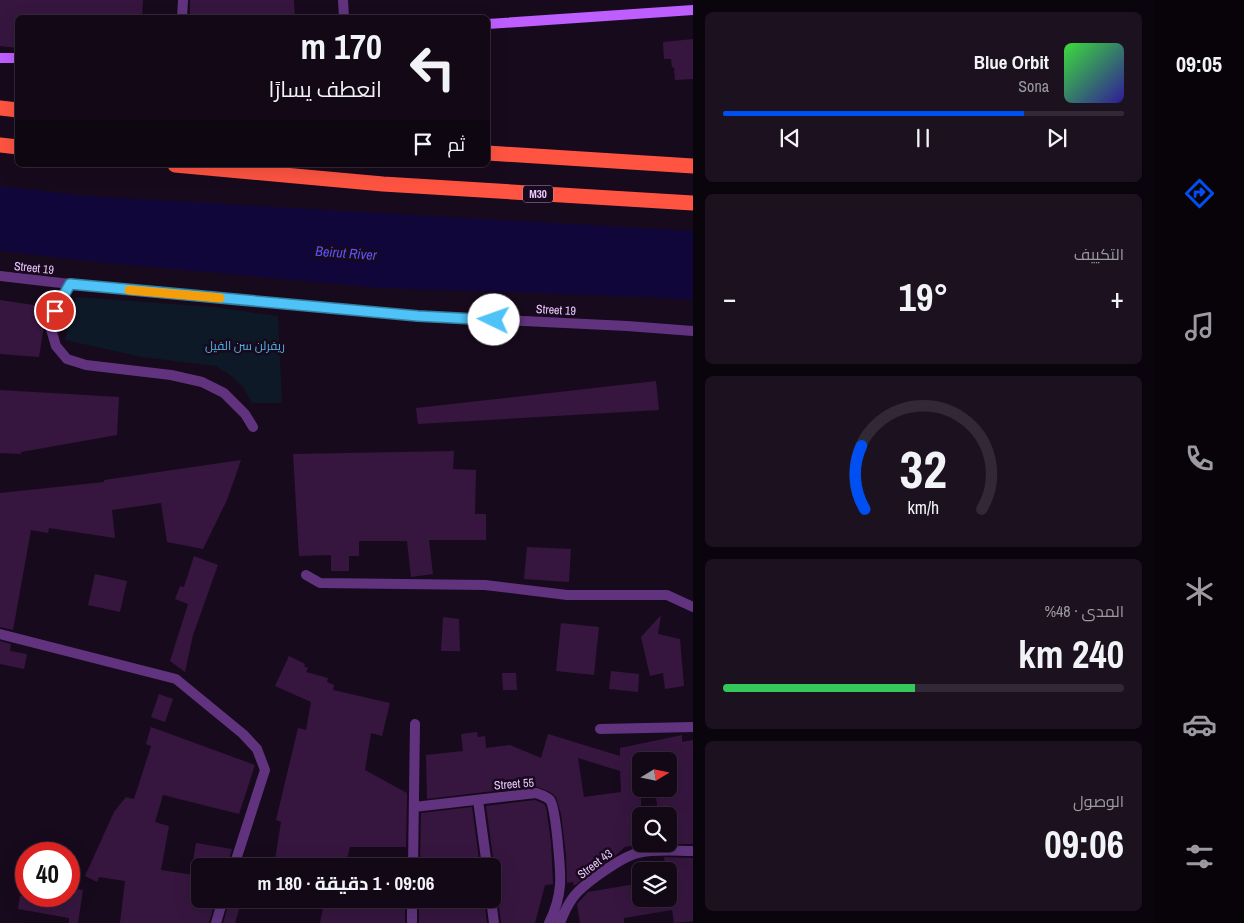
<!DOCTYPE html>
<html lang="ar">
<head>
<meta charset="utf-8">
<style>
  body { margin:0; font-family:"Archivo Narrow",Cairo,sans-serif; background:#1b111f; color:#f1f3f6; direction:rtl; height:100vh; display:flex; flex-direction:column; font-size:19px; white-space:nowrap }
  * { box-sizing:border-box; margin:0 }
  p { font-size:16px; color:#9c9aa1 }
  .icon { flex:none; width:28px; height:28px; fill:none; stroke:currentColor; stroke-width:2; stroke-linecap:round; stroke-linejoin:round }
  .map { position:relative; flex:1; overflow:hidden; direction:ltr }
  .drawer { display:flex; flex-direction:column; gap:12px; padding:12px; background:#0a040c; width:461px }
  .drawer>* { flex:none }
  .hud { position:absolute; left:15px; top:15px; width:475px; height:152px; border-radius:8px; box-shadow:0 5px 20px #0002,0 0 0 1px #312935; direction:rtl; background:#120816; color:#f1f3f6; overflow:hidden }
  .needle { width:32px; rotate:80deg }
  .fabs { position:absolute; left:632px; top:752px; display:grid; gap:10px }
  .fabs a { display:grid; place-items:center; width:45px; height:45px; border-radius:8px; background:#120816; box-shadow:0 5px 20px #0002,0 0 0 1px #312935; font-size:25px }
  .speed { position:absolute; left:15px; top:842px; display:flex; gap:10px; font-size:25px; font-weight:700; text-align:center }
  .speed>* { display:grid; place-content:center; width:65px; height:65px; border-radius:50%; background:#120816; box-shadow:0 5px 20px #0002,0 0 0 1px #312935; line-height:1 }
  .speed .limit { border:8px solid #d22; background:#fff; color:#111 }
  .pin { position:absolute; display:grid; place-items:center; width:42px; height:42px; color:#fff; margin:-21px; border:2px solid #fff; border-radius:50%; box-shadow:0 1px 5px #0007 }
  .me { position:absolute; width:55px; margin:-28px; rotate:273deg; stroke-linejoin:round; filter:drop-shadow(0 0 4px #0008) }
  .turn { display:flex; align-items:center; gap:18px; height:105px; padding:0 25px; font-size:22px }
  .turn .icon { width:65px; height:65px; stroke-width:2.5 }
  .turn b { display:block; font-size:35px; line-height:42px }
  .then { display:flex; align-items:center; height:48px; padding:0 25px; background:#0003; gap:10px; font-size:19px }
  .big { font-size:38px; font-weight:700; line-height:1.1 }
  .drawer .tile { flex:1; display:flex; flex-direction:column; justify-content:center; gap:8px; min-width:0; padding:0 18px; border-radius:8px; background:#1b111f }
  .drawer .dial { align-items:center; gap:0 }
  .dial svg { height:130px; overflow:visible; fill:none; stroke:#312935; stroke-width:7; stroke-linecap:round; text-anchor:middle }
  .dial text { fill:#f1f3f6; stroke:none }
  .song { display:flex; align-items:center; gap:15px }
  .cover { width:60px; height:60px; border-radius:8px; background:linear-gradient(135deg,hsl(120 70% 55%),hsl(250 70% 35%)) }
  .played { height:5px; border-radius:2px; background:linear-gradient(90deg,#004ff2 75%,#312935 75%) }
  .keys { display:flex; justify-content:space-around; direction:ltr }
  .heat { display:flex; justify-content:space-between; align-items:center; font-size:28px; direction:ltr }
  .charge { height:8px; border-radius:4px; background:linear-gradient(90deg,#34c759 48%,#312935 0) }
  .trip { position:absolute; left:191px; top:858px; width:310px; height:50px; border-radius:8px; background:#120816; box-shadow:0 5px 20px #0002,0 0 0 1px #312935; font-weight:700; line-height:50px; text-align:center; direction:rtl }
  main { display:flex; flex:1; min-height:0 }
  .menu { display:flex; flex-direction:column; width:90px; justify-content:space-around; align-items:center; background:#070309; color:#9c9aa1 }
  .menu .icon { width:35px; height:35px }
  .menu .active { color:#004ff2 }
  .menu b { font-size:22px; color:#f1f3f6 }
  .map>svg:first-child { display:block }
  .green { fill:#0d1927 }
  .water { fill:#11063a }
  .building { fill:#36163f; fill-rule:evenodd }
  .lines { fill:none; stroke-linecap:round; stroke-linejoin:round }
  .service { stroke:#61337f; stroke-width:10 }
  .minor { stroke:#61337f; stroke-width:10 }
  .tertiary { stroke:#61337f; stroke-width:10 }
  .secondary { stroke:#be5eff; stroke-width:10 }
  .motorway { stroke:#ff5442; stroke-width:15 }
  .route-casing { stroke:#337fa1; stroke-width:12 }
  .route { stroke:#4fc3f7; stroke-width:9 }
  .slow { stroke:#f59e0b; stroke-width:9 }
  .labels { text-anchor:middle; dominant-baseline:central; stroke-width:5; stroke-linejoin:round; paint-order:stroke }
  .shield { fill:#180a1d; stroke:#ad8ebb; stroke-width:1 }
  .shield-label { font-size:11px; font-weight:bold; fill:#edc7ff }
  .street-label { font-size:12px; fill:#edc7ff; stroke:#180a1d }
  .park-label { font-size:12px; fill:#4eb3e4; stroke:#180a1d }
  .water-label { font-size:14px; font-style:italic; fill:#5b55ff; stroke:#180a1d }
</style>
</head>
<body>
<main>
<nav class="menu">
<b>09:05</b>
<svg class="icon active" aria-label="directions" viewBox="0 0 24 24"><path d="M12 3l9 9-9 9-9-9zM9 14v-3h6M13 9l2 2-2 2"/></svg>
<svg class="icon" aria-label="music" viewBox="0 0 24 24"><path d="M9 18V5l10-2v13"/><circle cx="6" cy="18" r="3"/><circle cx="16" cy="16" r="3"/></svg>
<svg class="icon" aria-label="phone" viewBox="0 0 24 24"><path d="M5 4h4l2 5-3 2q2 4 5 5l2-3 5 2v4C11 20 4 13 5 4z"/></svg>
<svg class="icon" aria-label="climate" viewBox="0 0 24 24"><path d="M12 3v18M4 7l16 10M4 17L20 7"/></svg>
<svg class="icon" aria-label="car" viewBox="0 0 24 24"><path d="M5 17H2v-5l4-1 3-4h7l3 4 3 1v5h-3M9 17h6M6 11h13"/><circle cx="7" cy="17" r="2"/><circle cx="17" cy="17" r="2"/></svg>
<svg class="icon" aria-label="filters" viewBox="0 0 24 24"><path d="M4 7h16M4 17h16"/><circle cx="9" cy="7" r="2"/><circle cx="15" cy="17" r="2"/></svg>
</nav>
<section class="drawer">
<div class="tile">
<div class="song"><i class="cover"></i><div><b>Blue Orbit</b><p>Sona</p></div></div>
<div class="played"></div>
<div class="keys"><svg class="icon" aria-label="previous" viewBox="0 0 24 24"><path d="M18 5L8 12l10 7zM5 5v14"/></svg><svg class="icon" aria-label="pause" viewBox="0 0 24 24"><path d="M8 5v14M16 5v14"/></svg><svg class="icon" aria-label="next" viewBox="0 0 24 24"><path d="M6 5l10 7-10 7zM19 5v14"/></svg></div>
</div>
<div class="tile"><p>التكييف</p>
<div class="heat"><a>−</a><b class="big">19°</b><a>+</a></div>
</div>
<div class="tile dial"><svg viewBox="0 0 100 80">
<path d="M14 69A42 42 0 1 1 86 69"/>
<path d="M14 69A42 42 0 0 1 12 30" stroke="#004ff2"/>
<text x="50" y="56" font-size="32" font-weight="700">32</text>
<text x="50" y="72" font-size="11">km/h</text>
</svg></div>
<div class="tile"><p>المدى · 48%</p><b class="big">240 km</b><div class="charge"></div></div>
<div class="tile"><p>الوصول</p><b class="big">09:06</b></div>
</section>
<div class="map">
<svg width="693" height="923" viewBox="0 0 693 923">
  <rect width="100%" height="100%" fill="#180a1d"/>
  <path class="green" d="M76,297L214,307L278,316L282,403H252L243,387L230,375L216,366L142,357L65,340Z"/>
  <path class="water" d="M0,186L87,196L693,231V300L644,297L381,288L96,262L0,251Z"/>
  <path class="building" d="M0,0H143L142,18H18V48L0,46Z
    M190,0H294L295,18H190Z
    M693,39V79L675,80L674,67L672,68L671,59H664L663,42Z
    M0,300L47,307L39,357L0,354Z
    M656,381L659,410L418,424L416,408Z
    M0,390L119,397L117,435L21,452V454L0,453Z
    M454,451L453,469L476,470L475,514H486V540H429L433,574L411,577L407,541H359V556H349V571H331V555L299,556L293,454Z
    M241,460L227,500L203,549L167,542L161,503L112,510L115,538L49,528L48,533L31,530L13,630L0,627V493L104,482V480Z
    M527,547L571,549L569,582L524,579Z
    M194,556L218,565L193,635L185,672L170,661L188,604L175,599L180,586L184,587Z
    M95,574L127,581L120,612L88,605Z
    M661,615L658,634L680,639L684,686L665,689L663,673L650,676L641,637Z
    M443,617L459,619L460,651H441Z
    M561,623L599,627L594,675L556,671Z
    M0,641L11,644L10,651L27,654L24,669L0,664Z
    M289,656L305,664L304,666L308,668L306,672L328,678L327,682L334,685L333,690L390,703L382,736L371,733L365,770L407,793L406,847H350L346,862L342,861L341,866H274L281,822L276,820L298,728L306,730L311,702L275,686Z
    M611,671L639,674L638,692L609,689Z
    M502,673H516L517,690H503Z
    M159,694L173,699L165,722L151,717Z
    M151,727L255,765L239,814L163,795L155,822L169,826L161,870L200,876V899H216L209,923H120L125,881L99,877L97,882L85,876L114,812L126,797L134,799L151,746L146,744Z
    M477,732L478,737L485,736L486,748L510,745L541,758L548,734L620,756V748L682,735V742L693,740V844H669V812L658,813L655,789H669V761H641V844L625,847L615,856L589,874L574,886L573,882L567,883L566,854L561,814L556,797L550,792L535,786L427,799L426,755L463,751L461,734ZM578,758L620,771L621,792L584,797Z
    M535,800L544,804L546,807L551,842L553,884L545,885L535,923H501L498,898L496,894L492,892V870L494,865L486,806Z
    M472,807L480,866H420L421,813Z
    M196,843L232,849L227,866H192Z
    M664,857L693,858V921L674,923L672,910L624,918V923H580L577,904L588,892L641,883V899H669V871H666Z
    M69,888L83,890L78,923H69V918L18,909L20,896H69Z
    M230,899H242L235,923H223Z
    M325,899H405V923H320Z
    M419,899H484L487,923H419Z"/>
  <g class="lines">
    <path class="service" d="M343,0L344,18
      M70,284L55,311L51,329L56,346L67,359L86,365L171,375L202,382L224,393L245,414L253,427
      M306,575L320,583L485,585L567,595H667L693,607
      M600,729L693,727"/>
    <path class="minor" d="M182,18L183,0
      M0,634L176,679L243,734L257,749L265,770L234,866
      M478,800L487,866
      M414,807L536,793C541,795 546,796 550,800C556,808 561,873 560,885C559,899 555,911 549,923
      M413,866L415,724
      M491,899L494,923
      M216,923L223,899
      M412,923V899
      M560,923C563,915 567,906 572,899C581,885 623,856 638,853C656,849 675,851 693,851"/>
    <path class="tertiary" d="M0,276L70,284L418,316L627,326L693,331"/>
    <path class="secondary" d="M488,24L693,10
      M0,58H18"/>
    <path class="motorway" d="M0,108L18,110
      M0,145L18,147
      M488,153L693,166
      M175,165L383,184L693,203"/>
  </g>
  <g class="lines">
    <defs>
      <path id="route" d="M55,311L70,284L418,316L494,320"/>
    </defs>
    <use href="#route" class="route-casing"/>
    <use href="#route" class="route"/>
    <path class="slow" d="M129,290L220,298"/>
  </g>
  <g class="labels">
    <rect class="shield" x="523" y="185.5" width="30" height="17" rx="4"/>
    <g class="shield-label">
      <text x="538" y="194">M30</text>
    </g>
    <g class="street-label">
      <text transform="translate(34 268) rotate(6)">Street 19</text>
      <text transform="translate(556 310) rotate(3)">Street 19</text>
      <text transform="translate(514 784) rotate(-4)">Street 55</text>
      <text transform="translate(595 864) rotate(-37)">Street 43</text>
    </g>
    <g class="park-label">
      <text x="245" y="346">ريفرلن سن الفيل</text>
    </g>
    <g class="water-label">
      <text transform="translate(346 253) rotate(4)">Beirut River</text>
    </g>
  </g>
</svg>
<div class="fabs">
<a><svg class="needle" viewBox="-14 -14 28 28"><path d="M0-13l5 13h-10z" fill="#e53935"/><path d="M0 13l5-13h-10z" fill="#9c9aa1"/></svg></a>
<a><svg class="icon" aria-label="search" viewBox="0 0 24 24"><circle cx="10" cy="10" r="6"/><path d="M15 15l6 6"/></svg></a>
<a><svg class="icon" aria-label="layers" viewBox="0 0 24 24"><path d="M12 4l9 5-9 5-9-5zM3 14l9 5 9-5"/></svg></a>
</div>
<div class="speed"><div class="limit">40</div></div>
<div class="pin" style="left:55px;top:311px;background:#d93025"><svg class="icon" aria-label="arrive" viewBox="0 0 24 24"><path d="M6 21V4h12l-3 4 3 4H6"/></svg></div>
<svg class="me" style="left:494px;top:320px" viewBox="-20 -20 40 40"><circle r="19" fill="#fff"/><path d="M0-13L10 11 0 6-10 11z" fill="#4fc3f7"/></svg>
<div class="trip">09:06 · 1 دقيقة · 180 m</div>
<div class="hud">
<div class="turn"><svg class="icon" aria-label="left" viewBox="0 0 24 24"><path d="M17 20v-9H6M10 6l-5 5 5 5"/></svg><div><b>170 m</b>انعطف يسارًا</div></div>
<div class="then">ثم<svg class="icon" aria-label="arrive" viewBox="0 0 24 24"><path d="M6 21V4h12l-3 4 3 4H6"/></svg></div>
</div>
</div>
</main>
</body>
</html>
